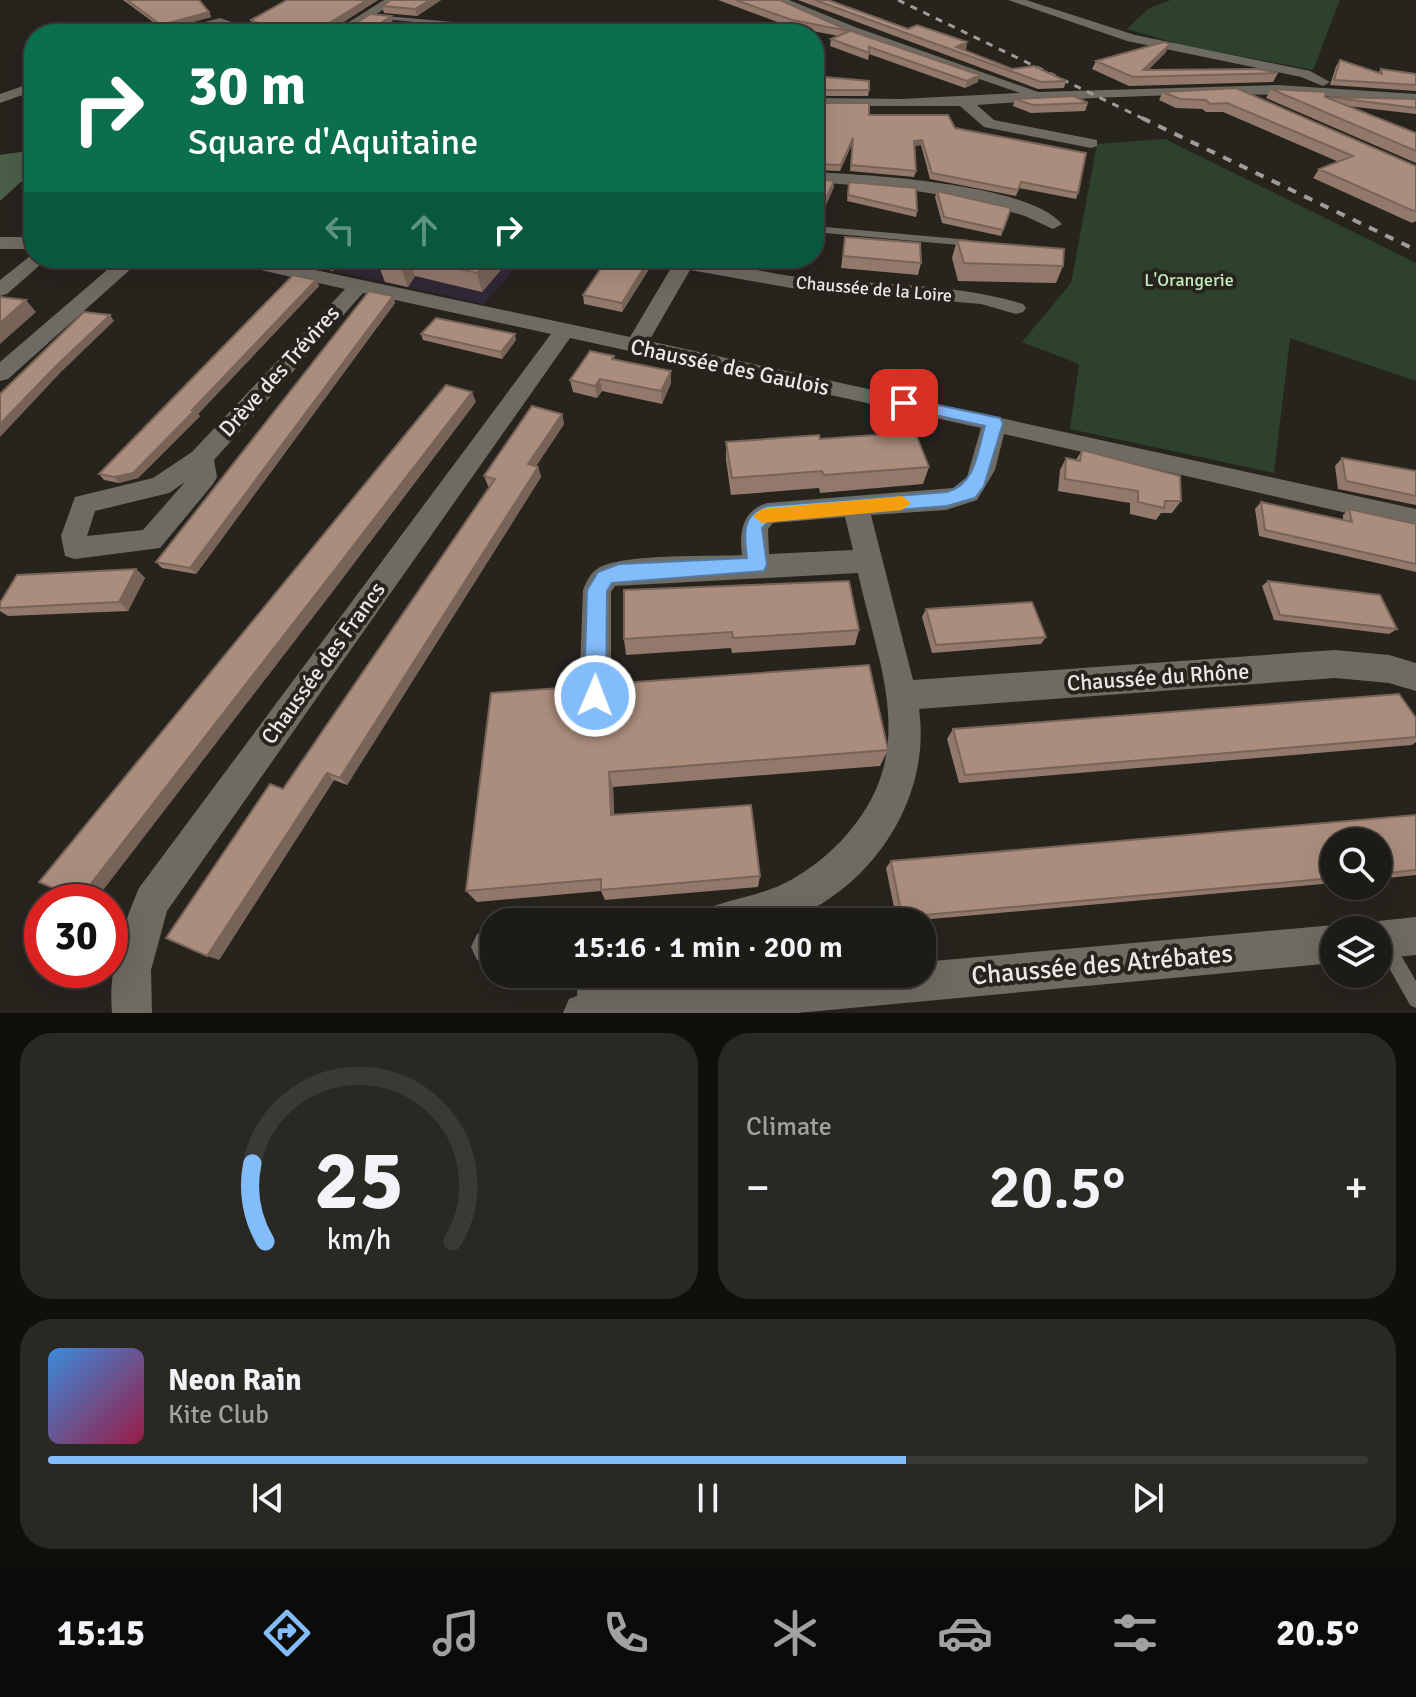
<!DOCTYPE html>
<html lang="en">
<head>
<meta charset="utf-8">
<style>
  body { margin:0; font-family:Signika,sans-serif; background:#2a2823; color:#f1f3f6; height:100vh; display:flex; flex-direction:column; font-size:30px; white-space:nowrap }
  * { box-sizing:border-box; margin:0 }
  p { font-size:26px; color:#a0a1a1 }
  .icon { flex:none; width:44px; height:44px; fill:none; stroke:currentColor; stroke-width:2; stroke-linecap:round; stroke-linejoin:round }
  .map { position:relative; height:1013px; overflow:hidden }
  .panel { display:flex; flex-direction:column; gap:20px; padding:20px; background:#100f0c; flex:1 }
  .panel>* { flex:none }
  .top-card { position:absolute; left:24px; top:24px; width:800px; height:244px; border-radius:32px; box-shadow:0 8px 32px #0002,0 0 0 2px #3b3935; background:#0b6e4f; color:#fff; overflow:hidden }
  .controls { position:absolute; left:1320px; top:828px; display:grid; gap:16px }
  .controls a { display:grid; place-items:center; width:72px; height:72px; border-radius:50%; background:#1d1b16; box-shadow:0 8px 32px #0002,0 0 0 2px #3b3935; font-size:40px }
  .speed { position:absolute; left:24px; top:884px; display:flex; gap:16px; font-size:40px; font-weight:700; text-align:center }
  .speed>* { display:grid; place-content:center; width:104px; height:104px; border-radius:50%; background:#1d1b16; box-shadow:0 8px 32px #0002,0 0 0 2px #3b3935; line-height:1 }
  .speed .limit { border:12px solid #d22; background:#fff; color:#111 }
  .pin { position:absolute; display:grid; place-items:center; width:68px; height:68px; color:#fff; margin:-34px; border-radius:16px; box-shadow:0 4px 12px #0006 }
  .me { position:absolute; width:88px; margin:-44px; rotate:1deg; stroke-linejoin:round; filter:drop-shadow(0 0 6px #0008) }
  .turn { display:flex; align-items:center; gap:28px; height:168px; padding:0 32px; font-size:36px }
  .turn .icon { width:104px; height:104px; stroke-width:2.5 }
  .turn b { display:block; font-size:56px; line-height:68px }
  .lanes { display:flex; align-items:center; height:76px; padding:0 32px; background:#0003; justify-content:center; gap:40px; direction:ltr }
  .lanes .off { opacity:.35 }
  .big { font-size:60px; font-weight:600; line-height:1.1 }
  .panel .widget { flex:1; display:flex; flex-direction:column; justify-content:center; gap:12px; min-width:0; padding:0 28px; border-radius:32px; background:#2a2823 }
  .panel .dial { align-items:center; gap:0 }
  .dial svg { height:208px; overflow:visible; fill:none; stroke:#3b3935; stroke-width:7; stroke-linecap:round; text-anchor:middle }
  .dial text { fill:#f1f3f6; stroke:none }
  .song { display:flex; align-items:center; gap:24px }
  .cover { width:96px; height:96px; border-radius:12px; background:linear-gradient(135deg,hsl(210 70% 55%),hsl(340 70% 35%)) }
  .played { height:8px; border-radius:4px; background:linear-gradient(90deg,#83bcfa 65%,#3b3935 65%) }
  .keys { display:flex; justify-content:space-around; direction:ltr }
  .heat { display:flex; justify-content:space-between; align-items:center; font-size:44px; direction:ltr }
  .panel .tiles { flex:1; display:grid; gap:20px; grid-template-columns:1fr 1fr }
  .widget:last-child { grid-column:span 2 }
  .trip { position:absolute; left:480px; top:908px; width:456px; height:80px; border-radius:32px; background:#1d1b16; box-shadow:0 8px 32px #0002,0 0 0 2px #3b3935; font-weight:600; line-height:80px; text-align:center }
  .menu { display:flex; height:128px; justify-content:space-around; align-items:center; background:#0c0b09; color:#a0a1a1 }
  .menu .icon { width:56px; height:56px }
  .menu .on { color:#83bcfa }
  .menu b { font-size:36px; color:#f1f3f6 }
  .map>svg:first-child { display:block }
  .education { fill:#312837 }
  .green { fill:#2e412d }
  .forest { fill:#4b5f49 }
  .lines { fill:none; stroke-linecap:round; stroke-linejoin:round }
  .lane { fill:#6e6b63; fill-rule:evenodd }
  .street { fill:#6e6b63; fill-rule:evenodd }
  .rail-far1 { stroke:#a09d99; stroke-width:3; stroke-dasharray:7 7; stroke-linecap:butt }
  .rail { stroke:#a09d99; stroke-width:4; stroke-dasharray:9 9; stroke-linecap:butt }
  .wall { fill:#93796c }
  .shaded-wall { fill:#786358 }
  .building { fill:#ab8d7d; stroke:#786358; stroke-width:2 }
  .route { fill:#83bcfa; stroke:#557aa2; stroke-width:2 }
  .slow { fill:#f59e0b }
  .labels { text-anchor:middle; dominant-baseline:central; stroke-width:8; stroke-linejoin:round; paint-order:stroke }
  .far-park-label { font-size:18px; fill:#c3ebbe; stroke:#27241e }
  .far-street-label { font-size:18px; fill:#eae8e4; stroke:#27241e }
  .street-label { font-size:22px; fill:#eae8e4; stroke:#27241e }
  .near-street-label { font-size:26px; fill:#eae8e4; stroke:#27241e }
</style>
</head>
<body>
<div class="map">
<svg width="1416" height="1013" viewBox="0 0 1416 1013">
  <rect width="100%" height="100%" fill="#27241e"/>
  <path class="education" d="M276,258H524L484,304Z"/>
  <path class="green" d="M1171,0H1340L1313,70L1182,45L1127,29L1149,8Z
    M1165,139L1416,263V381L1290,338L1274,473L1070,429L1079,364L1022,342L1071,283L1097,144Z"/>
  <path class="forest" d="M34,150V170L0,201V155Z"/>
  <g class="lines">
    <path class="lane" d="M375,15L508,27L511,29L508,31L373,18Z
      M814,226L970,240L974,243L970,246L814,232Z
      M1386,937L1392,940L1416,981V1008L1410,1005L1380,952L1378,948L1380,940Z"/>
    <path class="street" d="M384,0H398L346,34H330Z
      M773,0H789L855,27L1038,92L1277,85L1416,94V102C1270,89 1123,95 977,105L994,120L1097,140V146L1091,148L984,127L960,106H814V98L901,99L1020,93L845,33Z
      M1008,0H1026L1135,35L1310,71L1330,82L1323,86L1301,77L1127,41Z
      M220,18L265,34C248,34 233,26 219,26C201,26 180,34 159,34Z
      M34,82V91L0,103V94Z
      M814,172C869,175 1026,183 1062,224L1053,229L1025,216L972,200L904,189L814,182Z
      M0,237H34V249H0Z
      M34,253V258H48L7,294L0,296V280Z
      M121,258H143L8,379L0,381V362Z
      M222,258H259L630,337L677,258C713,258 753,271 791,276C868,286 948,281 1023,304L1026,308L1023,312L1016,314L981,304L791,288L690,270L649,341L1416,509V529L1004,434L995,470L977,500L946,510L871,515L913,680L1335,650L1389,655L1416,663V691L1389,683L1335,678L919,709C932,799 871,890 786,921C766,928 723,922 700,922L706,909C730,899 757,896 781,885C810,871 837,849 856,823C917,743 877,661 858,573L615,586L611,592V696L606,706L595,711L584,706L579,696L583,590C586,583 590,573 597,569C620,553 710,557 742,555C739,532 742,511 767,503L953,488L967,477L981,428L570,338L167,911L151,970L152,1013H112C108,969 122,928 139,888L551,334L363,293L214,460L217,477L213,484L160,548L75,559L65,556L61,536L75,497L153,478L192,452L345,289L225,262ZM185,482L143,530L87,536L95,511L169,493ZM845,517L853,550L769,554L768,529L773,523Z
      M1416,917V955L1378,959V930H1363L1365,927L1378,921Z
      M1334,925L1346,930H1334V963L797,1013H563L569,999L577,996L578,974H616V990L664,986V974H702L703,982L793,974H922V962Z
      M494,927V965L477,960L471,947L477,934Z"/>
    <path class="rail-far1" d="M898,0L1146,120"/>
    <path class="rail" d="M1142,118L1416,250"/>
  </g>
  <path class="wall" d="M123,0H199L209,12L211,17L164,30Z
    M378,0L331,30H346L393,23L376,34H172L170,30L223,29L262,31L253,27L251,20Z
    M391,0H441L417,16L384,13L382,6Z
    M718,0H780L845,29L978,82L965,88L869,54L868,60L830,46L831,39L839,36L791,27Z
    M798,0H828L908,29L967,42L966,49L963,50L1012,69L1066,81L1064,88L1038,89Z
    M1166,52L1148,70L1278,73L1273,82L1129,86L1092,69L1096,61Z
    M1340,60L1378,73L1381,69L1416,74V91L1330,85L1336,66Z
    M814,76L869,90L868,96H814Z
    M1236,88L1416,166V221L1412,223L1313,178L1319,169L1339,162L1223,112H1206L1202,109L1176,108L1159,100L1163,92Z
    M1271,89L1328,98L1329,97L1416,99V114L1347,106L1416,133V163L1266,98Z
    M1015,99L1088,103L1085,111L1031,113L1013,106Z
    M814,100L815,103L869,115L955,128L1078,193L1076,199L1019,188L1016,196L930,179L921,145L915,146L916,171L914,177L850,171L852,144L840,171L814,170Z
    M814,178L834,181V187L825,207L814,206Z
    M849,182L917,211L916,217L847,201Z
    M937,191L1011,208L1001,236L942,223L935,197Z
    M845,237L921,263L918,275L841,268Z
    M957,240L1063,266L1056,283L958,281L952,258Z
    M307,258H511L482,292L415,276L408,287L385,282L380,269L342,261L333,271L311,266Z
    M656,258L622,312L584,304L583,295Z
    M764,258H803L800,264Z
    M316,280L319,286L198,414L200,416L138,478L119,483L104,480L99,474Z
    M393,296L395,303L196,574L162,568L156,562Z
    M421,334L516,340L502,359L423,340Z
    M614,356V359L671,383L662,404L602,391L597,398L573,392L570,380Z
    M562,414L564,424L536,466L538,467L541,477L347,785L334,780L219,960L283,789L490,487L488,486L484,476Z
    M820,439L929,467L923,484L820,493L819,488L731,495L726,460V442Z
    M1082,450L1181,501L1172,513H1161L1156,520L1130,514V503L1058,491L1060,470L1066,458L1076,460Z
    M1342,458L1416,471V505L1338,489L1335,466Z
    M1261,502L1343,520V515L1349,509L1416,524V572L1259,536L1255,509Z
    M136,569L145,578L128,611L8,616L0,611V603Z
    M1268,581L1397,629L1389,634L1274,620L1262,586Z
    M624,590L859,630L855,645L732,653L731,648L626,655L624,639Z
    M926,609L1046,637L1041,644L932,653L922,617Z
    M592,697L888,750L880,766L613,787L614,815L760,876L758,887L605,900L601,891L477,902L466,891Z
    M1416,718V742L1412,745L959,783L947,739L953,729Z
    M1416,815V875L1378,879V842H1334V883L897,922L886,868L891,861Z"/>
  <path class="shaded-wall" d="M367,0H378L328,31L326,30V25Z
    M430,0H441L417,16L415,9Z
    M209,12L211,17L164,30L161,25Z
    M391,16L393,23L376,34H365Z
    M967,42L966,49L958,52L956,47Z
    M1170,44L1166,52L1139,79L1143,70Z
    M980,75L978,82L965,88L967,81Z
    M853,138L852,144L840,171L841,165Z
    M922,140L921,145L913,146L914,141Z
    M834,181V187L825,207V201Z
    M327,258H341L342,261L333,271Z
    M409,258L415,276L408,287L401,268Z
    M490,258H511L482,292L477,273Z
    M650,258H656L622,312V303Z
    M316,280L319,286L198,414L200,416L138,478L119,483L114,477L192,410Z
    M393,296L395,303L196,574L190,568Z
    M26,300L36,312L0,344V323Z
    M110,315L114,321L61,372L0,437V424L56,366Z
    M515,334L516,340L502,359L501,352Z
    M671,371V383L662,404L661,391Z
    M600,379L602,391L597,398L595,386Z
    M472,392L476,402L337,586L94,902H88L79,899Z
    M562,414L564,424L531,474L528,464Z
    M538,467L541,477L347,785L340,778Z
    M136,569L145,578L128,611L119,602Z
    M609,772L613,787L615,829L611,815Z
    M327,773L334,780L219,960L207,956Z"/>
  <path class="building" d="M127,0H199L209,12L161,25Z
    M287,0H367L326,25V30H346L370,14L391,16L365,34H178L170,30L216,23L223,29L232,25L262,31L265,26L251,20Z
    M391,0H430L415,9L382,6Z
    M736,0H780L845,29L980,75L967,81L869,47V53L831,39L850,31L792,20Z
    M815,0H828L908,29L917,25L967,42L956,47L1012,69L1034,66L1066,81L1041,82Z
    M1164,42L1170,44L1143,70L1258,69L1278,73L1133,77L1096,61Z
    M1340,60L1382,74L1381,69L1416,74V85L1334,80Z
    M814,76L869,81V90H814Z
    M1236,88L1416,166V212L1319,169L1353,156L1227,103L1210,104L1206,100L1180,99L1163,92Z
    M1271,89L1326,92L1325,97L1416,133V151Z
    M1074,96L1088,103L1033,105L1015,99Z
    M1329,97L1416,99V108Z
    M814,100L815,103H869V115H948L955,128L1086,153L1078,193L1021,182L1018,190L932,173L922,140L914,141L916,171L851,165L853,138L841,165L814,164Z
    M814,178L834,181L825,201L814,200Z
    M849,182L916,188L917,211L848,195Z
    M937,191L1011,208L1003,230L944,217Z
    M845,237L920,243L921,263L843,256Z
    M957,240L1064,249L1063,266L964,263Z
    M381,258H408L401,268L377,263Z
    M411,258H490L477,273Z
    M608,258H650L622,303L583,295Z
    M293,275L316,280L192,410H195L133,473L114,477L99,474Z
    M369,291L393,296L190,568L156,562Z
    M0,297L26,300L0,323Z
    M84,312L110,315L56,366L0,424V394Z
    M436,318L515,334L501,352L421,334Z
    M590,351L614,356L612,359L671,371L661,391L600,379L595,386L570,380Z
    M446,385L472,392L330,576L79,899L39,882Z
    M532,406L562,414L528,464L538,467L340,778L327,773L207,956L166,938L270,784L283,789L495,479L484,476Z
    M915,432L929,467L824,475L822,471L732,478L726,442L819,435L820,439Z
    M1082,450L1180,476L1181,501H1165L1164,508L1138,502V491L1065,479L1066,458L1080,461Z
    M1342,458L1416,471V496L1346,481Z
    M1261,502L1352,522L1349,509L1416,524V564L1265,530Z
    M136,569L119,602L0,608V603L17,575Z
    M849,581L859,630L733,638L732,632L624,639V590Z
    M1268,581L1380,595L1397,629L1280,615Z
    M1032,602L1046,637L936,645L926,609Z
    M869,665L888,750L609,772L611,815L751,805L760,876L601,890V879L466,891L491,693L574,687L592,697L603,692L608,684Z
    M1399,694L1416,718V737L965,775L953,729Z
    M1416,815V870L1378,874V842H1334V878L902,917L891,861Z"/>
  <path class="route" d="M904,398L1000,418L1003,423L984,486L975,498L947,506L770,520L762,528L767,565L764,571L612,583L607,591L606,696L603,704L595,707L587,704L584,696L587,590L598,572L619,564L747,558C744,534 741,515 767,506L947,492C976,484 977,453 985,426L899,407V399Z"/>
  <path class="slow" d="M902,496L911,503L902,510L762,523L753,516L762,509Z"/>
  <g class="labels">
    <g class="far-park-label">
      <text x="1189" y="280">L'Orangerie</text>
    </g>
    <g class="far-street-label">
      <text transform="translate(874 289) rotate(5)">Chaussée de la Loire</text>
    </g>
    <g class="street-label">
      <text transform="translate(730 367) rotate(12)">Chaussée des Gaulois</text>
      <text transform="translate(279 371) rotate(-48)">Drève des Trévires</text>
      <text transform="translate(323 663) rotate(-54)">Chaussée des Francs</text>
      <text transform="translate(1158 677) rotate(-4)">Chaussée du Rhône</text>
    </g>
    <g class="near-street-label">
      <text transform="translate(1102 965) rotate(-5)">Chaussée des Atrébates</text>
    </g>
  </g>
</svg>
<div class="controls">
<a><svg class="icon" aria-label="search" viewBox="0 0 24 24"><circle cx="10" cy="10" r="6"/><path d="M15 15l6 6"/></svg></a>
<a><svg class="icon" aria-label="layers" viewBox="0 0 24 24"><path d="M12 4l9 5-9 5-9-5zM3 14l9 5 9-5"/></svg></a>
</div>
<div class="speed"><div class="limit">30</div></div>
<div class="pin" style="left:904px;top:403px;background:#d93025"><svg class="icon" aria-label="arrive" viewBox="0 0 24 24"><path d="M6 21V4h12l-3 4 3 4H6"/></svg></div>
<svg class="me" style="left:595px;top:696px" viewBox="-20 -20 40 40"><circle r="17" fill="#83bcfa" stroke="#fff" stroke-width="3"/><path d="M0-11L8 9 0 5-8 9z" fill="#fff"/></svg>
<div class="trip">15:16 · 1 min · 200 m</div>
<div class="top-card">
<div class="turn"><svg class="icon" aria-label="right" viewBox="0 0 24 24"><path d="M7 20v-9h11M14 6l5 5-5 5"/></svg><div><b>30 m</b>Square d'Aquitaine</div></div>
<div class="lanes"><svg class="icon off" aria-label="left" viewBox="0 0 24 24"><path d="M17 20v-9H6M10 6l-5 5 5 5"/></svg><svg class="icon off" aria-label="ahead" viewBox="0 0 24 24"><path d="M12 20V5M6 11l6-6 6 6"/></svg><svg class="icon" aria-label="right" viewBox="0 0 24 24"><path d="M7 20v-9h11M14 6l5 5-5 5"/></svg></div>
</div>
</div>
<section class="panel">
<div class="tiles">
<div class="widget dial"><svg viewBox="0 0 100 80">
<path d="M14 69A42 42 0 1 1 86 69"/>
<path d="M14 69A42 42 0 0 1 9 39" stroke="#83bcfa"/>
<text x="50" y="56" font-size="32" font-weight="700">25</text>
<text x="50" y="72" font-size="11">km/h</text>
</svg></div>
<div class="widget"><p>Climate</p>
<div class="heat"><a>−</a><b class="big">20.5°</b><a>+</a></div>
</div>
<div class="widget">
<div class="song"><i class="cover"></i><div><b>Neon Rain</b><p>Kite Club</p></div></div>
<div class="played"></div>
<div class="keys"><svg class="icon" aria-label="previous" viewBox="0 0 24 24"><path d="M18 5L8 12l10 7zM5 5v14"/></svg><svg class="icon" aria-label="pause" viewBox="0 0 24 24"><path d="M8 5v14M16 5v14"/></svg><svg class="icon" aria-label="next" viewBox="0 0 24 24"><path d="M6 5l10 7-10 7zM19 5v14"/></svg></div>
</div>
</div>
</section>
<nav class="menu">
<b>15:15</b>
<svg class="icon on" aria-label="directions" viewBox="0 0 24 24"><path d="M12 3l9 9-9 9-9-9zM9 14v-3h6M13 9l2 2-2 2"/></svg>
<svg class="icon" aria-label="music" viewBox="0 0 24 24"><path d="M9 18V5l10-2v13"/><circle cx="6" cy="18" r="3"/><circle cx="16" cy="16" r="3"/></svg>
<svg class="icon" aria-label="phone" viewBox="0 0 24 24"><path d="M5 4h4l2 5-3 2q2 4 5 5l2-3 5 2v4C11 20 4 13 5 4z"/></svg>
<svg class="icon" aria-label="climate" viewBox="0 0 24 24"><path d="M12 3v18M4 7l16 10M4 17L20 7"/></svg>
<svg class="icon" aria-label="car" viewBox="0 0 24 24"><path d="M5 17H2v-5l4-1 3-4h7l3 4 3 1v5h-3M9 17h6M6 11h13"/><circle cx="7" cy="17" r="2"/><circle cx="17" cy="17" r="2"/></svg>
<svg class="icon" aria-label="filters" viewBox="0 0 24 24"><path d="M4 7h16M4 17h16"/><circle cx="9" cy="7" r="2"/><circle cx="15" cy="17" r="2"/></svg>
<b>20.5°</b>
</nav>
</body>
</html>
